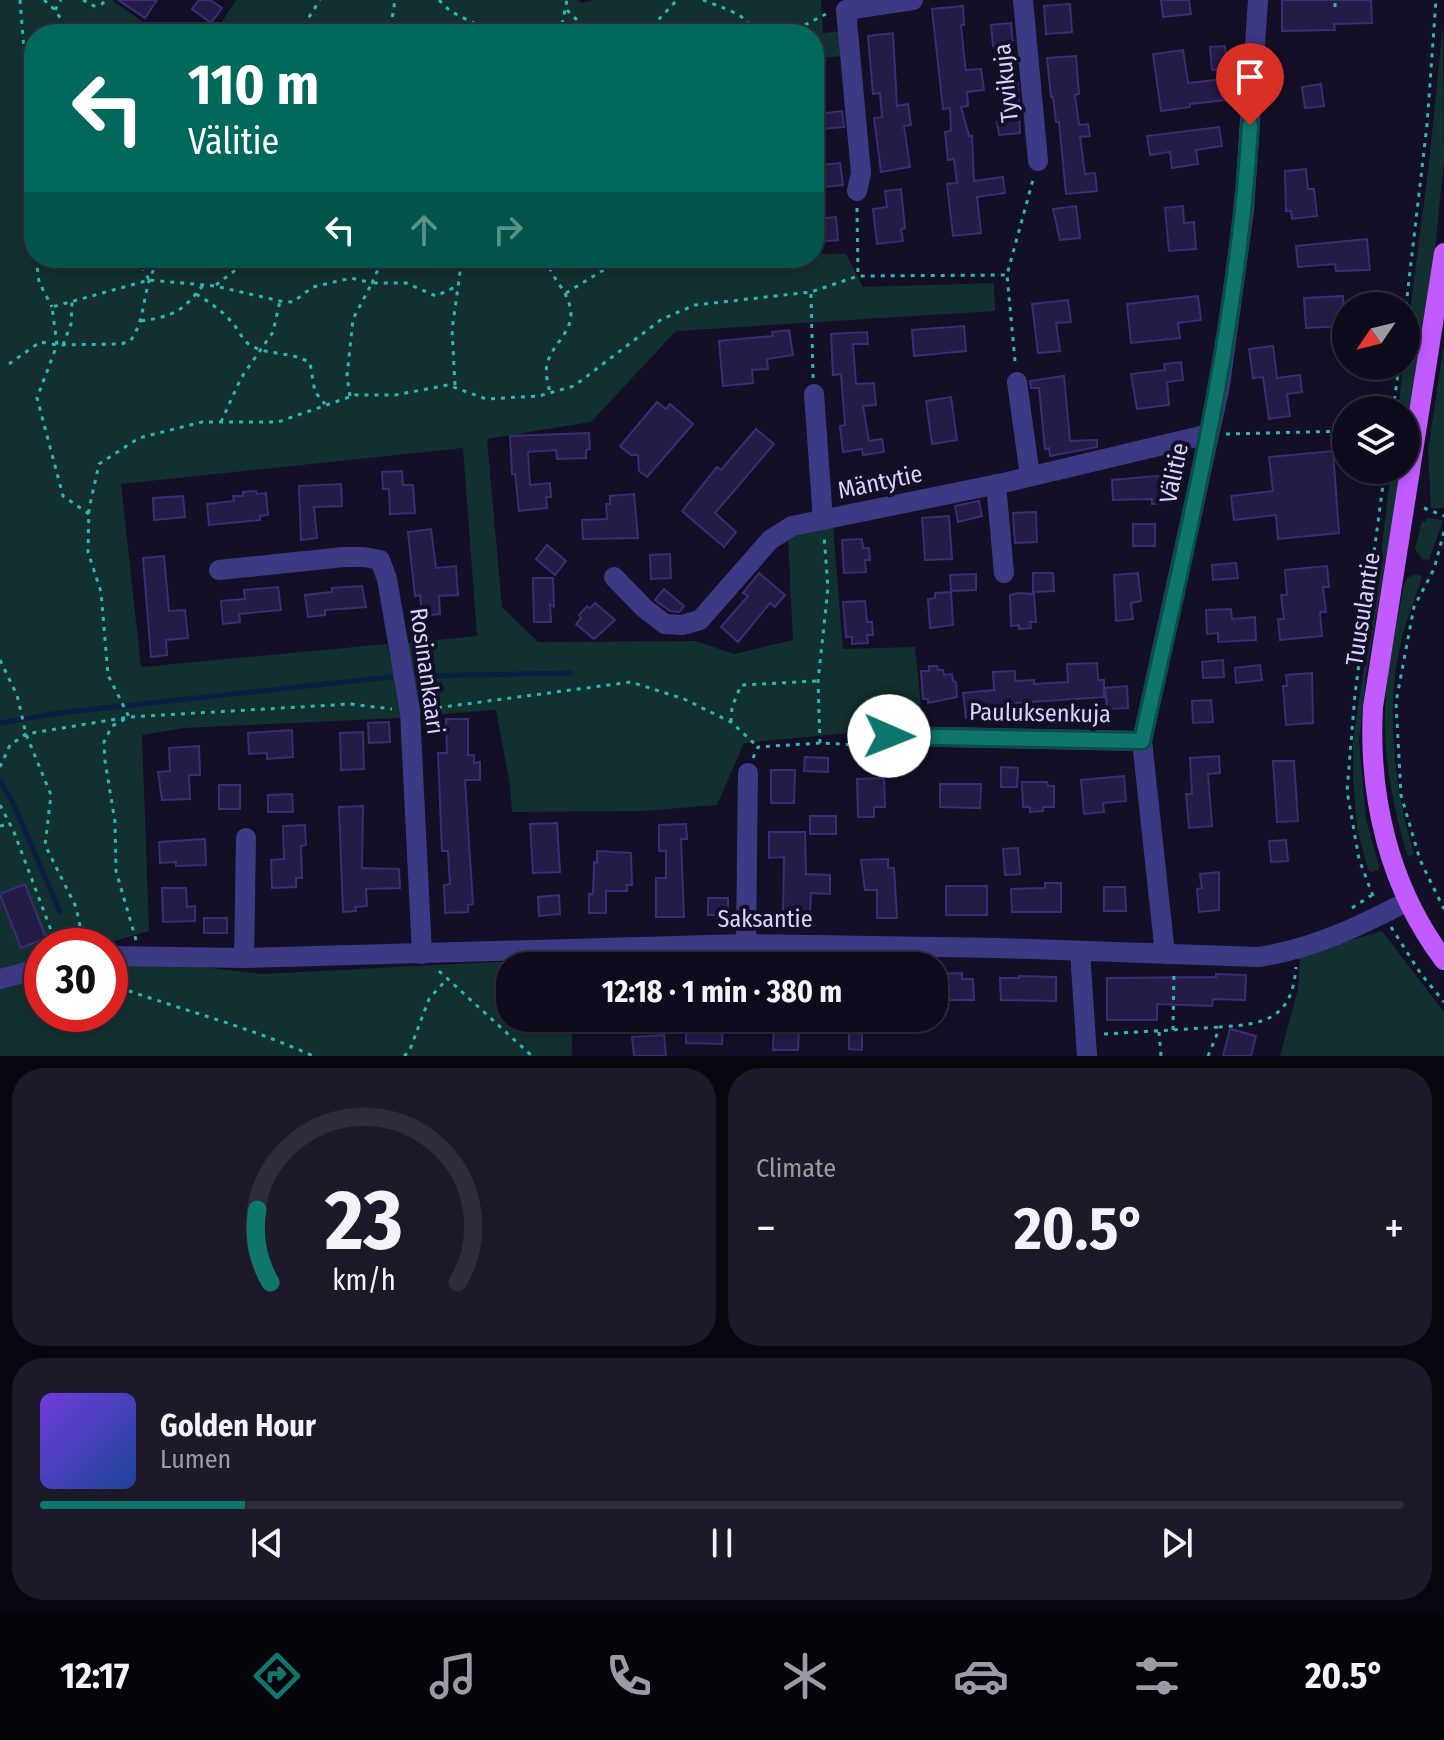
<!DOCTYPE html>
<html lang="en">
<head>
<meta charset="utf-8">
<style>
  body { margin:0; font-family:"Fira Sans Condensed",sans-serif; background:#1c1929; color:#f1f3f6; height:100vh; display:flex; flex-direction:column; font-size:30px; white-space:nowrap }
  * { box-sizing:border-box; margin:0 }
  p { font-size:26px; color:#9b9ba3 }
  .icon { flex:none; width:44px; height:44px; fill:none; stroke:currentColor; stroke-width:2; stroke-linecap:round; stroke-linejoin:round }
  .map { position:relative; height:1056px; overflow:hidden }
  .panel { display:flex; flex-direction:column; gap:12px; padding:12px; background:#08060f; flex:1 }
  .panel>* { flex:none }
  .hud { position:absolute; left:24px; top:24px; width:800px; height:244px; border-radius:32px; box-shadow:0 4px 12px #0003,0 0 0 2px #2e2b3b; background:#00695c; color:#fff; overflow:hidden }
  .needle { width:52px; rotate:235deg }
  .controls { position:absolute; left:1332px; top:292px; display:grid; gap:16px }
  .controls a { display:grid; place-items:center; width:88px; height:88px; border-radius:50%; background:#0e0b1c; box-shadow:0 4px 12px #0003,0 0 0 2px #2e2b3b; font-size:40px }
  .speed { position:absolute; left:24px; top:928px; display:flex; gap:16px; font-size:40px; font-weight:700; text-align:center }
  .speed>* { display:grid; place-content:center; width:104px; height:104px; border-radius:50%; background:#0e0b1c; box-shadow:0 4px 12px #0003,0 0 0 2px #2e2b3b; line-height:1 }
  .speed .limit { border:12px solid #d22; background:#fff; color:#111 }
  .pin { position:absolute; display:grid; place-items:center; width:68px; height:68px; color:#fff; margin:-82px -34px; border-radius:50% 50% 50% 0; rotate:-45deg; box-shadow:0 0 8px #0007 }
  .pin .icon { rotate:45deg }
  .me { position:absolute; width:88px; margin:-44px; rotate:91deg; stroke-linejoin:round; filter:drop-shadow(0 0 6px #0008) }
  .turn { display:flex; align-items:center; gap:28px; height:168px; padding:0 32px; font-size:36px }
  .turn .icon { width:104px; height:104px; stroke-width:2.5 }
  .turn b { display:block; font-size:56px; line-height:68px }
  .lanes { display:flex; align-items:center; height:76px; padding:0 32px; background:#0003; justify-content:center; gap:40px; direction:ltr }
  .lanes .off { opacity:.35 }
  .big { font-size:60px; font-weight:700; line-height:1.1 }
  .panel .widget { flex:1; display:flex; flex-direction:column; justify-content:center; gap:12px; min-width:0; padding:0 28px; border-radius:32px; background:#1c1929 }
  .panel .dial { align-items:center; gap:0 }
  .dial svg { height:208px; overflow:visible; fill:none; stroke:#2e2b3b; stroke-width:7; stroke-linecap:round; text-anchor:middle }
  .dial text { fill:#f1f3f6; stroke:none }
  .song { display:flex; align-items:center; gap:24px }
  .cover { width:96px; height:96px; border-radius:12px; background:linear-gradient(135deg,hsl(260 70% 55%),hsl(220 70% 35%)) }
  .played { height:8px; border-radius:4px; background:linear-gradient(90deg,#0f766e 15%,#2e2b3b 15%) }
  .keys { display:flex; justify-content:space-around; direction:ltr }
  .heat { display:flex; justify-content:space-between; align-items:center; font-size:44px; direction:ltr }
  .panel .tiles { flex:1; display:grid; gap:12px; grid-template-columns:1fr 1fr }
  .widget:last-child { grid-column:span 2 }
  .trip { position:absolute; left:496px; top:952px; width:452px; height:80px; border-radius:32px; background:#0e0b1c; box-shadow:0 4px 12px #0003,0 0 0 2px #2e2b3b; font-weight:700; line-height:80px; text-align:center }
  .menu { display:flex; height:128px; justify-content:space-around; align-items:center; background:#06040b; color:#9b9ba3 }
  .menu .icon { width:56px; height:56px }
  .menu .active { color:#0f766e }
  .menu b { font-size:36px; color:#f1f3f6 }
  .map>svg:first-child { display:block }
  .green { fill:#12302f; fill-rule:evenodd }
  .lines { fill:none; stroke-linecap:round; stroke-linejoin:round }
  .stream { stroke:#0a1f44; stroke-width:5 }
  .building { fill:#241b47; stroke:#3b2d73; stroke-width:2 }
  .path { stroke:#2fb8b0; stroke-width:3; stroke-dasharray:4 6; stroke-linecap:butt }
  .minor { stroke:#3d3a85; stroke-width:20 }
  .major { stroke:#c25bff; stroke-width:20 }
  .route-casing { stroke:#0a4d48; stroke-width:20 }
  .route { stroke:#0f766e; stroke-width:14 }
  .labels { text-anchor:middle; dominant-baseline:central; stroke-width:8; stroke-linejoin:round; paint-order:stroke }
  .street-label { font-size:24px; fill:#d9d4ff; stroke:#130f26 }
</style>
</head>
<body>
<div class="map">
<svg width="1444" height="1056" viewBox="0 0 1444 1056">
  <rect width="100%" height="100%" fill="#130f26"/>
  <path class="green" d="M0,0H112L160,34H34V258H814V254H846L863,287L994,283L995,311L676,331L591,422L487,439L502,607L538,642L696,641L734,654L793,640L788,537L833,526L843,649L915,647L923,726L744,743L717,805L643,811L512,812L510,785L496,710L419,716L405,643L477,636L463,448L121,484L141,667L387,644L402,705L400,718L184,728L142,735L149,931L111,942L116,957L262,974L573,958V966H510V1018H572V1056H0ZM42,946H110V1014H42Z
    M236,0H577L582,3L593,0H821L823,33L841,31L842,56L814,59V34H214Z
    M1443,25L1444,159L1430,299L1406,442V410H1398L1403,366H1406V342L1429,163Z
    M1444,343V505L1443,508H1431L1428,451Z
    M1391,470H1401L1367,670L1359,741L1366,818L1379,866L1378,870L1371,872L1368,869L1357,829L1353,778V741L1380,562Z
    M1427,518L1443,520L1429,560L1422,559L1415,549L1422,521L1425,522Z
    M1416,574L1422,577C1415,599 1406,620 1401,642C1385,711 1394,787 1414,854L1408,857C1392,805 1381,748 1386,694C1389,657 1398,620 1404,584L1407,578Z
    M1382,931L1444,1012V1056H1280L1298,989L1300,955Z"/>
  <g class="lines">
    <path class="stream" d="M417,676L571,673
      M0,723L58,713L391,677
      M0,781L15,807L60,912"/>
  </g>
  <path class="building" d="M118,0H157L145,18Z
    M199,0H210L222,8L211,23L192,9Z
    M1161,0H1189L1191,14L1163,17Z
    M1282,0H1371L1372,23L1334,24L1335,30L1282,31Z
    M1070,4L1072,32L1046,34L1044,6Z
    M963,6L964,25H961L965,65L966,70L981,69L984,90L967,92L968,106L961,107L969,136H972L974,181L1003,177L1005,193L977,197L981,233L953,236L947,184L957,183L954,159L948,160L945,132L951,131L950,108L943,109L932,9Z
    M1011,23L1013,44L993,46L991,25Z
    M893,33L897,106L908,104L911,125L904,126L910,167L881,172L874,118L882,117L880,93L873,94L868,36Z
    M1225,46L1227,68L1212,70L1210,47Z
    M1183,50L1188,83L1224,79L1226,100L1190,104V107L1161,111L1153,54Z
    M1076,56L1079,94L1075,95L1079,125L1088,124L1090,136L1080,137L1085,174L1095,173L1097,191L1066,194L1059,122H1056L1053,97H1051L1047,58Z
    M1018,83L1020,133L999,135L997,122L1006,121L1002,85Z
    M1321,84L1324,106L1305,108L1302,87Z
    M842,111L844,127L820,129L818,114Z
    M1219,127L1222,146L1196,150L1198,164L1172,168L1170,152L1150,155L1147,136Z
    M840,163L843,185L824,187L821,165Z
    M1306,169L1308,189H1314L1317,216L1292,219L1291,211H1286L1285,171Z
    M901,189L905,228L901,229L903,241L877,244L873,209L887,207L885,191Z
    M1076,206L1080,238L1060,240L1053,209Z
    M1183,206L1184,223L1194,222L1196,249L1169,251L1165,208Z
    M836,217L838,240L818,242L816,219Z
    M1367,239L1370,270L1336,271L1335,264L1298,267L1296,246Z
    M1198,296L1201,320L1178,323L1180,338L1131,343L1127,304Z
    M1343,296L1345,326L1306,328L1304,298Z
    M1068,300L1071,322L1056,323L1060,351L1038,353L1032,304Z
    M964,326L966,351L914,356L912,330Z
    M789,330L793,355L767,359L768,369L752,370L753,383L723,386L719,341L773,336L772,332Z
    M867,332L868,344H853L856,384L874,383L876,405L863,406L869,441L882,439L884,452L863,455L862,449L843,452L840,426L845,425L841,374L833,375L831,334Z
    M1273,346L1277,378L1300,375L1302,392L1287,394L1290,416L1269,419L1263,377L1253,378L1249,349Z
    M1181,362L1183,380L1167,382L1169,405L1137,409L1131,374L1165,370L1164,364Z
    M1064,376L1070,441L1097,440V447L1050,456L1049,448L1045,449L1039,388H1031L1030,381Z
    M951,397L957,440L932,444L926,401Z
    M657,402L666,409L670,404L693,424L647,477L639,471L638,455H631L620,446Z
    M756,429L774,444L715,513L736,532L724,547L682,511L717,467L721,470Z
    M589,433L590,449L586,450V458L557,459L556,450L528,452L530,485L550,483L551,497H546L547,508L519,511L515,474H512L510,436Z
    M1333,451L1339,533L1278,539L1276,515L1234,520L1231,496L1273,491L1269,457Z
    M402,471L403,485H413L415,513L390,514L389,489H383L382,472Z
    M1168,475L1169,503L1152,504V499L1113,500L1112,480Z
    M341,484L342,506L314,507L317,538L301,540L299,486Z
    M256,491L257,494L266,493L268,515L260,516V520L209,525L207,504L234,501L233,496H243V492Z
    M634,494L638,538L583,539L582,520L607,519L606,504H610V496Z
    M183,496L185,517L154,520L153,498Z
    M979,501L982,516L958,522L955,506Z
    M1036,512L1037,542L1015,543L1013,513Z
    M949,516L952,559L925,560L922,518Z
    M1133,524H1155V546H1133Z
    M431,529L436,568L456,566L458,595L439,596L440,614L422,616L420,595L415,596L408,532Z
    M862,539L863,548H869L870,560H865L866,572L844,573L842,540Z
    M547,545L566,561L555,575L536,559Z
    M670,554L671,578L651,579L650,555Z
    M164,556L169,611L185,610L188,638L166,640L167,655L151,657L143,558Z
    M1236,563L1238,578L1213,580L1212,565Z
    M1327,566L1329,587H1323L1326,612H1320L1322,636L1280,640L1278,619H1284L1281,595H1287L1285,570Z
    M759,573L785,595L775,607L770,603L738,642L721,627L748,596L743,593Z
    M1033,573H1053L1054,591L1033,592Z
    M1138,573L1141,601L1131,603L1133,619L1116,621L1114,575Z
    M976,574V590L951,591L950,575Z
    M533,578H553L554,607L550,604L551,622H534Z
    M362,586L366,607L325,610V615L308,617L305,595L332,592V588Z
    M278,587L281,610L239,614L240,622L223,624L221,601L245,599L244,590Z
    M664,589L684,606L679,612L670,611L655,600Z
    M951,592L953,625L930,628L928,599L935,598V593Z
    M1018,593L1034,594L1036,622H1030L1031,628L1019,629V625L1011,626L1010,595Z
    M865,601L867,622H872L873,635H867L868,643L852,644V637H846L843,602Z
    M595,603L615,620L594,639L576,624L581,618L579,615L587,606L590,608Z
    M1231,609L1232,619L1255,617L1256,640L1218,642V633L1207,634L1206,610Z
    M1223,660L1224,677L1203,678L1202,662Z
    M1097,663L1098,680H1104V697L1016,703V708L981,710L982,716L966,718L963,693L994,690L993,672L1015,671V681L1034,680V684L1068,682L1067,664Z
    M1260,665L1262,680L1236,683L1235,668Z
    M929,666H937L938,670H943L944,675L952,674L953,681L956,682L957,697L928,703V699H923L921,671H929Z
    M1312,673L1313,723L1286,725L1283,686H1287L1286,675Z
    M1127,686L1128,708L1107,709L1105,688Z
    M1211,700L1213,722L1193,723L1192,701Z
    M446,719H468V755H474V763L480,762V780H465L473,904L468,905V912L445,913L444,885L450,884L448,851H442L438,753H447Z
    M389,722L390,742L369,743L368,723Z
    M292,730L293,757L267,759V753L249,754L248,733Z
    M363,732L364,769L341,770L340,733Z
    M199,746L200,775H189L190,799L162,800L158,772L170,771L169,748Z
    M1219,756L1220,773L1208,774L1212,826L1189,828L1186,794H1192L1190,758Z
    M805,757L828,758V772L804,771Z
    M1273,761H1294L1298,821L1277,822Z
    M1001,767L1018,768L1017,787H1001Z
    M771,770H795L794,803H771Z
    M1124,776L1126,801L1103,803L1104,812L1084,814L1081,780Z
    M884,778L885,807H874V817H858L857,779Z
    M1022,782H1047L1048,786H1054V807H1043V811L1030,812V807H1023Z
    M940,784H981L980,808L940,807Z
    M219,785H240V809H219Z
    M292,794L293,812H268V795Z
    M363,806L362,868L399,869L400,888L366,889L367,906L355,907L356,911L343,912L339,807Z
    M810,816H836V834H810Z
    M557,823L560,872L533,873L530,824Z
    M686,824L687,839H681L684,917H656V878H666V851H659V825Z
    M305,825L306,845L301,846L302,878H296V887L272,888L271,860L284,859L283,826Z
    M769,832H805L806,874L830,875V894L811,893L810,913L783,912L784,857L769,858Z
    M205,839L206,865L176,866V862L160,863L159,842Z
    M1286,840L1288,861L1271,862L1269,841Z
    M1018,848L1020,874L1005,875L1003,849Z
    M597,851L631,853L632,885H627V891H606V913H589V894H593L594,862L597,863Z
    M888,859V868H894L897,918H877V890H865L861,860Z
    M1219,872V910L1199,912L1197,889L1202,888L1200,874Z
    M1045,883H1061V912H1012L1011,889L1045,888Z
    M25,884L46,938L21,948L0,894Z
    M946,886H987V915H946Z
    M1104,887H1125L1126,911H1104Z
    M162,888H186L187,907L195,906V921L163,922Z
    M559,895L560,914L539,916L538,897Z
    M708,898H728V915H708Z
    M204,918H227V933H204Z
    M962,973V979H973L974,1000H937L936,974Z
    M1216,974L1246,975L1245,1000L1213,999L1212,1006L1157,1004V1020H1107V978L1216,977Z
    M1019,976L1056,977V1001L1001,1000L1000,978H1019Z
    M705,1018H723L722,1044L686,1043V1023H705Z
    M849,1018H882L881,1031H862V1050L849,1049Z
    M774,1019H787V1028L799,1029L798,1050H773Z
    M1230,1029L1256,1036L1251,1056H1223Z
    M664,1035L666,1056H634L632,1037Z"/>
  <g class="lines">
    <path class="path" d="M20,0L25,62L34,114
      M44,0L55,10L71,34
      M83,0L94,6L101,5L106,0
      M439,0L450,11L495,34
      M703,0C719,7 751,14 753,34
      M1335,7V0
      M55,10L61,0
      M567,10L591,34
      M298,34L320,0
      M382,34L392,19L395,0
      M560,34L567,0
      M645,34L677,0
      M787,34L826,14
      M857,208L858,276
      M36,258L39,282L52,307
      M137,258L149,280
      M547,258C549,279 571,290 571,316C570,333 553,345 548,361C544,371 548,383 550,393
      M216,285L251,258
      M566,293L623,258
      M196,294C211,303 224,312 235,326C240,332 243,341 250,345C268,356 292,351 310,363L315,392L325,404
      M811,294L813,378
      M1406,306L1427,125L1436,0
      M141,321C174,316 182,312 203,285
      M63,345L71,324L72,302
      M1015,361L1007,275L1034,176
      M9,364L40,342L57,345L121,344L130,341C149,317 140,281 162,258
      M455,385L452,330L462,258
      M350,396L347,376L353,319L372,283H406L436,296L457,286
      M1393,410L1399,366
      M221,422L241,378L273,332L280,301
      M1226,434L1346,431
      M1424,508L1444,516
      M89,514L63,496L37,398L57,345L52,307L149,280L215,286L280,301L293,302L313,287L351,278L372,283L383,258
      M1444,532L1434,569L1414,607L1396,702L1401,795L1420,860L1444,909
      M0,660L17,695L26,734L51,795L45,845L76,907L84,946
      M428,709L631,682L684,699L731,722L758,747
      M731,722L732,707L741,685L818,681
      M820,743L818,681L828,588L824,535
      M753,758L758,747L820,743L857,745L873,740
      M0,767L10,745L26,734L129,717L350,704L392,709
      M0,805L14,832L57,946
      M0,826L10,824
      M1373,896L1359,859L1347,791L1355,694L1385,470
      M1352,908L1372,895
      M1391,927L1421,974L1444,1002
      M136,940L116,871L115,822L105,761L104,742L112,726L129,717L108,675L101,592L88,552L89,509L99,464L139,438L202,422H278L355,395H395L448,385L486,399L539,396L574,386L662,319L695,305L811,292L858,276L1007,275
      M439,971L532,1056
      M110,984C177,1009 248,1026 313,1056
      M1173,1030L1174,970
      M1159,1032L1161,1056
      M1104,1034L1220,1027
      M404,1056L409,1052L429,999L446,980
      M1208,1056L1220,1027C1264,1024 1292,1020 1296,967"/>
    <path class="minor" d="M1023,0L1038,161
      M857,191L861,173L846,10L913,0
      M1017,382L1030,476
      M814,394L823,520
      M996,484L1004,573
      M219,570L344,557H364L380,560L387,579L410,712L422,954
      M614,577L644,608L665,624L682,625L700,620L770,540L792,526L1003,483L1209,434
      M889,736L1142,741
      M746,944L748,773
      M1080,951L1087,1056
      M1165,954L1142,741L1220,385L1244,210L1258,0
      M110,956L244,958L746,944L999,948L1258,957C1313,949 1360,926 1408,901
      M244,958L246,838
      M0,979L42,968"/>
    <path class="major" d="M1444,253L1373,707C1368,797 1389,887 1444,960"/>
  </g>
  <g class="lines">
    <defs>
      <path id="route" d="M889,736L1142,741C1187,537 1238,334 1250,125"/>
    </defs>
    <use href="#route" class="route-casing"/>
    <use href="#route" class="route"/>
  </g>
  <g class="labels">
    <g class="street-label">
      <text transform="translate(1006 83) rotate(-96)">Tyvikuja</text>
      <text transform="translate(1174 473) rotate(-78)">Välitie</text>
      <text transform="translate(880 482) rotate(-12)">Mäntytie</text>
      <text transform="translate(1363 609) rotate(-81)">Tuusulantie</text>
      <text transform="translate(427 671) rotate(82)">Rosinankaari</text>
      <text transform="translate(1040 713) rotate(1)">Pauluksenkuja</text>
      <text x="765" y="919">Saksantie</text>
    </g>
  </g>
</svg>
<div class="controls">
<a><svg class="needle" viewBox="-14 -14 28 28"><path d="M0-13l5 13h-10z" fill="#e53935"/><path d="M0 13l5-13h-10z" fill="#9b9ba3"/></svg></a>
<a><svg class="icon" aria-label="layers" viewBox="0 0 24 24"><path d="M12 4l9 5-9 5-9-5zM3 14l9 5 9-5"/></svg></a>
</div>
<div class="speed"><div class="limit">30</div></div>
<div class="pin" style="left:1250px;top:125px;background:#d93025"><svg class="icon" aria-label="arrive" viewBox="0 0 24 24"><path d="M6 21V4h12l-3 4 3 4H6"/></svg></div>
<svg class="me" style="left:889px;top:736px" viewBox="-20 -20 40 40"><circle r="19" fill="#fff"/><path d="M0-13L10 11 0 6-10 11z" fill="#0f766e"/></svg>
<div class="trip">12:18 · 1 min · 380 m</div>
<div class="hud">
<div class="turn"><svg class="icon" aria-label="left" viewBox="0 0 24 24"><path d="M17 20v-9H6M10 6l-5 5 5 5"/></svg><div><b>110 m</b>Välitie</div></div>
<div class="lanes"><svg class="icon" aria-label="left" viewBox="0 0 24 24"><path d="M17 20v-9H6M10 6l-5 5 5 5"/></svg><svg class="icon off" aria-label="ahead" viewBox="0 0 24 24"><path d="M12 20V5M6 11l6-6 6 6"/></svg><svg class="icon off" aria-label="right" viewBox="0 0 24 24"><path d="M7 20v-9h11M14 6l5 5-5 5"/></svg></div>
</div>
</div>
<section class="panel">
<div class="tiles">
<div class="widget dial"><svg viewBox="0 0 100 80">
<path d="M14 69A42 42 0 1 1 86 69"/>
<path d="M14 69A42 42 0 0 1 9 41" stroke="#0f766e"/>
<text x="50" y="56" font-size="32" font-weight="700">23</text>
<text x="50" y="72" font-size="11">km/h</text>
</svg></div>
<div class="widget"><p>Climate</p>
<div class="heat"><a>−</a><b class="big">20.5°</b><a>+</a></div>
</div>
<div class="widget">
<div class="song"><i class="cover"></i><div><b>Golden Hour</b><p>Lumen</p></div></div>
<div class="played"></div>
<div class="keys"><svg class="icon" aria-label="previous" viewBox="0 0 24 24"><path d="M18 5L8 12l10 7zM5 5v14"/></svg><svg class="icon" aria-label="pause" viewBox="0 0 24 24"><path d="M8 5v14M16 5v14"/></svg><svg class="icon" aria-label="next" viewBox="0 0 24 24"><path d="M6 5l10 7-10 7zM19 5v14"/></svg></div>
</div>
</div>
</section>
<nav class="menu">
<b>12:17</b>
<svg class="icon active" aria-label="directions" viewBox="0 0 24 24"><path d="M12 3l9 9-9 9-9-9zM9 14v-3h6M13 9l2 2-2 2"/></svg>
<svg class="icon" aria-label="music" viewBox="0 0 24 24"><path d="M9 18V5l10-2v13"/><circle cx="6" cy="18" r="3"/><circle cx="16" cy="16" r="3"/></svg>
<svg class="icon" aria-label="phone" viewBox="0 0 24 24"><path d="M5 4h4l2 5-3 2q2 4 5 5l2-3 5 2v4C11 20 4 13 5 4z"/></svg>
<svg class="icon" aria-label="climate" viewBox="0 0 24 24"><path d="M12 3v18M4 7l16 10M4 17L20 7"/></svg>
<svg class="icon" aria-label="car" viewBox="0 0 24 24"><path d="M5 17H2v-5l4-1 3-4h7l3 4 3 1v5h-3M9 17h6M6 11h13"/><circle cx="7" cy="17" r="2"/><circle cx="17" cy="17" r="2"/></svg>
<svg class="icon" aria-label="filters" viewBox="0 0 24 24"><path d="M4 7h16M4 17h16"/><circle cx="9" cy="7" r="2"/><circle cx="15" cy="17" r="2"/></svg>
<b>20.5°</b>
</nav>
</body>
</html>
